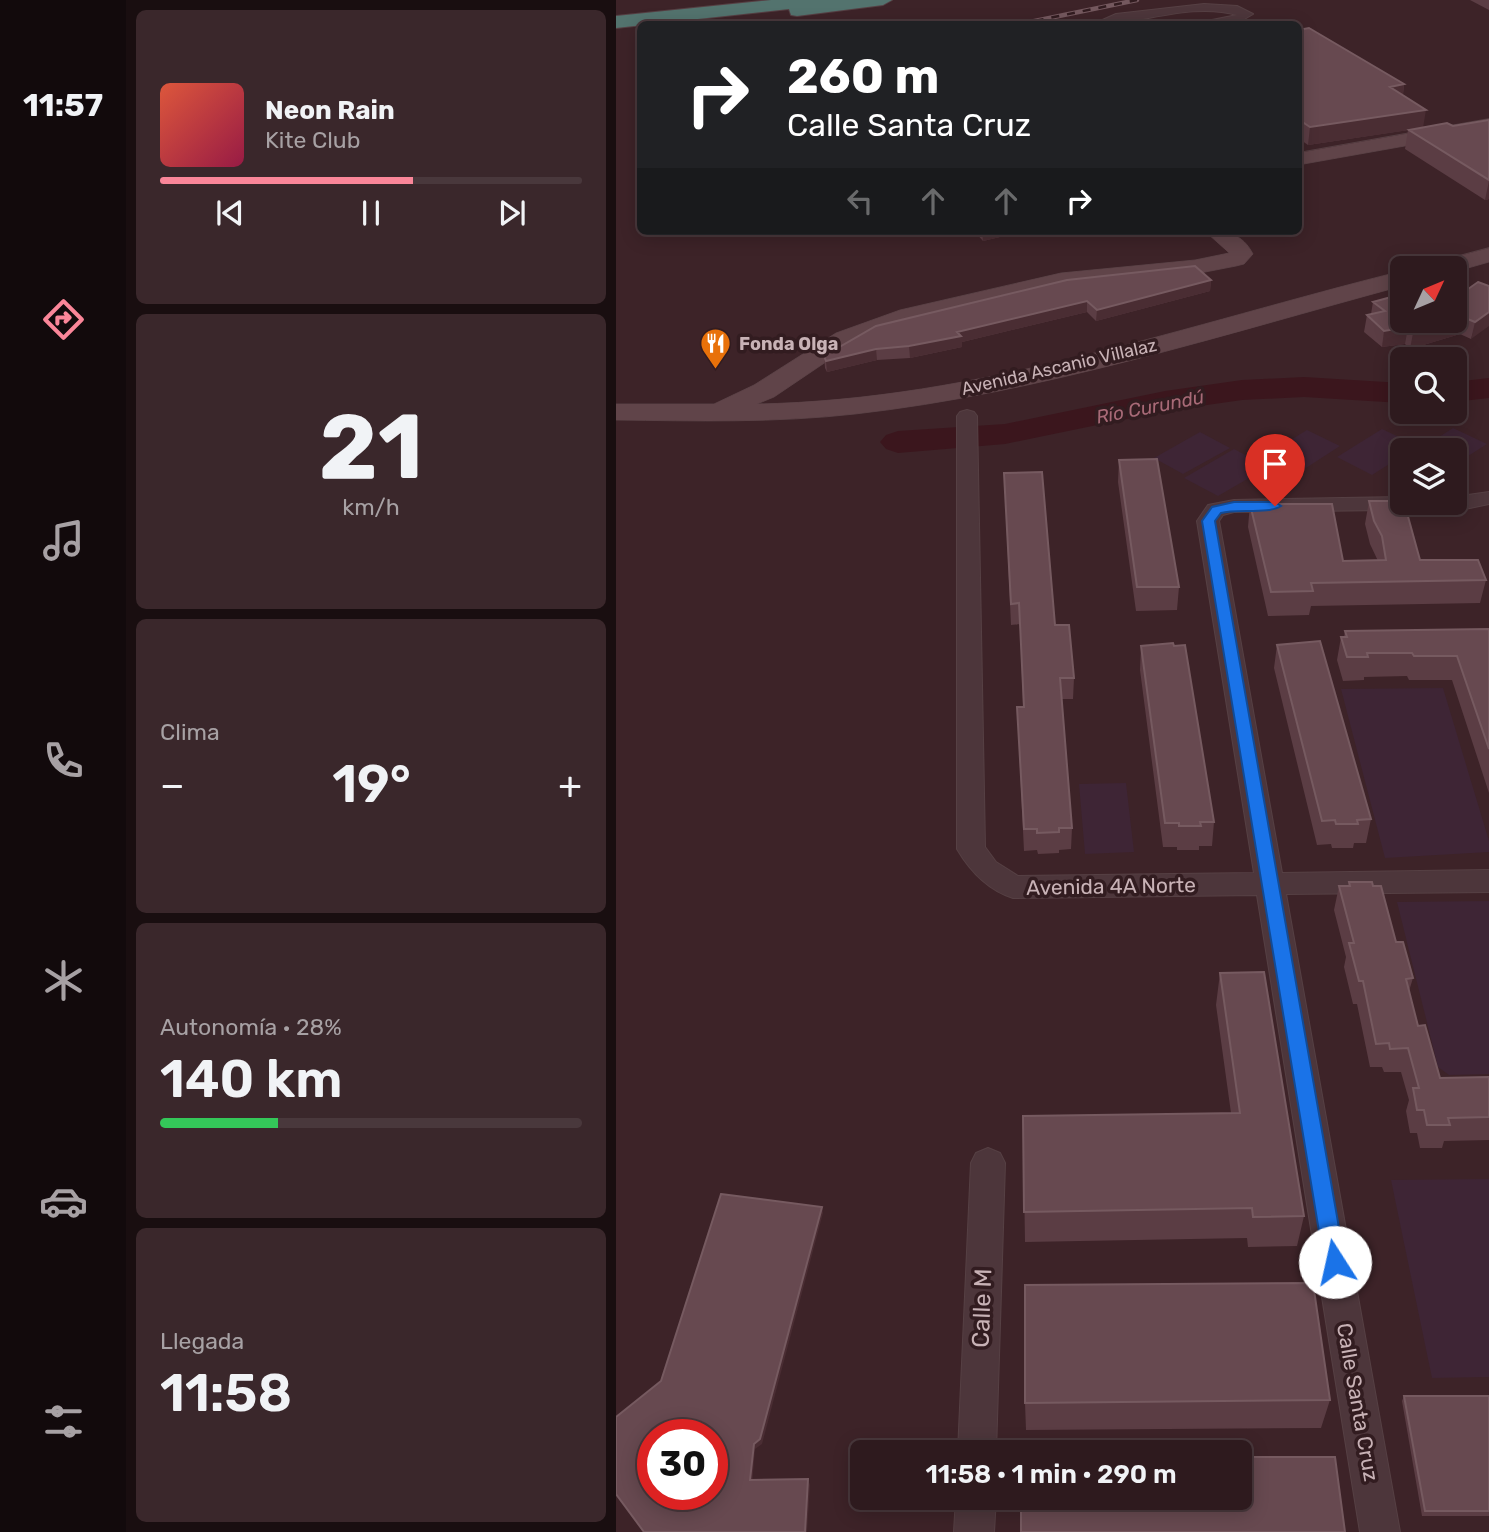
<!DOCTYPE html>
<html lang="es">
<head>
<meta charset="utf-8">
<style>
  body { margin:0; font-family:Rubik,sans-serif; background:#3a272b; color:#f1f3f6; height:100vh; display:flex; flex-direction:column; font-size:26px; white-space:nowrap }
  * { box-sizing:border-box; margin:0 }
  p { font-size:23px; color:#a7a1a4 }
  .icon { flex:none; width:38px; height:38px; fill:none; stroke:currentColor; stroke-width:2; stroke-linecap:round; stroke-linejoin:round }
  .map { position:relative; flex:1; overflow:hidden }
  .side { display:flex; flex-direction:column; gap:10px; padding:10px; background:#190e10; width:490px }
  .side>* { flex:none }
  .guide { position:absolute; left:21px; top:21px; width:665px; height:214px; border-radius:10px; box-shadow:0 4px 18px #0003,0 0 0 2px #49383c; background:#202124; color:#fff; overflow:hidden }
  .needle { width:46px; rotate:46deg }
  .controls { position:absolute; left:774px; top:256px; display:grid; gap:14px }
  .controls a { display:grid; place-items:center; width:77px; height:77px; border-radius:10px; background:#2e1a1e; box-shadow:0 4px 18px #0003,0 0 0 2px #49383c; font-size:35px }
  .speed { position:absolute; left:21px; top:1419px; display:flex; gap:14px; font-size:35px; font-weight:700; text-align:center }
  .speed>* { display:grid; place-content:center; width:91px; height:91px; border-radius:50%; background:#2e1a1e; box-shadow:0 4px 18px #0003,0 0 0 2px #49383c; line-height:1 }
  .speed .limit { border:10px solid #d22; background:#fff; color:#111 }
  .pin { position:absolute; display:grid; place-items:center; width:60px; height:60px; color:#fff; margin:-72px -30px; border-radius:50% 50% 50% 0; rotate:-45deg; box-shadow:0 0 7px #0007 }
  .pin .icon { rotate:45deg }
  .me { position:absolute; width:77px; margin:-38px; rotate:350deg; stroke-linejoin:round; filter:drop-shadow(0 0 5px #0008) }
  .turn { display:flex; align-items:center; gap:24px; height:147px; padding:0 35px; font-size:32px }
  .turn .icon { width:91px; height:91px; stroke-width:2.5 }
  .turn b { display:block; font-size:49px; line-height:60px }
  .lanes { display:flex; align-items:center; height:66px; padding:0 35px; background:#0003; justify-content:center; gap:35px; direction:ltr }
  .lanes .off { opacity:.35 }
  .big { font-size:52px; font-weight:600; line-height:1.1 }
  .side .card { flex:1; display:flex; flex-direction:column; justify-content:center; gap:10px; min-width:0; padding:0 24px; border-radius:10px; background:#3a272b }
  .side .dial { align-items:center; gap:0 }
  .dial b { font-size:91px; line-height:1 }
  .song { display:flex; align-items:center; gap:21px }
  .cover { width:84px; height:84px; border-radius:10px; background:linear-gradient(135deg,hsl(10 70% 55%),hsl(340 70% 35%)) }
  .played { height:7px; border-radius:4px; background:linear-gradient(90deg,#fa8699 60%,#49383c 60%) }
  .keys { display:flex; justify-content:space-around; direction:ltr }
  .heat { display:flex; justify-content:space-between; align-items:center; font-size:38px; direction:ltr }
  .charge { height:10px; border-radius:5px; background:linear-gradient(90deg,#34c759 28%,#49383c 0) }
  .trip { position:absolute; left:234px; top:1440px; width:402px; height:70px; border-radius:10px; background:#2e1a1e; box-shadow:0 4px 18px #0003,0 0 0 2px #49383c; font-weight:600; line-height:70px; text-align:center }
  main { display:flex; flex:1; min-height:0 }
  .menu { display:flex; flex-direction:column; width:126px; justify-content:space-around; align-items:center; background:#120a0c; color:#a7a1a4 }
  .menu .icon { width:49px; height:49px }
  .menu .selected { color:#fa8699 }
  .menu b { font-size:32px; color:#f1f3f6 }
  .map>svg:first-child { display:block }
  .green { fill:#3e2535 }
  .lines { fill:none; stroke-linecap:round; stroke-linejoin:round }
  .river { fill:#3b161d; fill-rule:evenodd }
  .street-casing { stroke:#564044; stroke-width:2 }
  .secondary-casing { stroke:#564044; stroke-width:1 }
  .highway-casing { stroke:#553f43; stroke-width:2 }
  .street { fill:#4d363b; fill-rule:evenodd }
  .secondary { fill:#604449; fill-rule:evenodd }
  .highway { fill:#53736e; fill-rule:evenodd }
  .rail-casing { stroke:#74585e; stroke-width:4.5 }
  .rail { stroke:#321c20; stroke-width:2.5; stroke-dasharray:8; stroke-linecap:butt }
  .wall { fill:#5b3d44 }
  .shaded-wall { fill:#4a2d33 }
  .building { fill:#674950; stroke:#765a60; stroke-width:2; fill-rule:evenodd }
  .route { fill:#1a73e8; stroke:#114b97; stroke-width:2 }
  .labels { text-anchor:middle; dominant-baseline:central; stroke-width:7; stroke-linejoin:round; paint-order:stroke }
  .far-poi-label { font-size:18px; font-weight:bold; fill:#c8b2b6; stroke:#321c20; text-anchor:start }
  .far-street-label { font-size:18px; fill:#c8b2b6; stroke:#321c20 }
  .far-water-label { font-size:19px; font-style:italic; fill:#a86a77; stroke:#321c20 }
  .street-label { font-size:21px; fill:#c8b2b6; stroke:#321c20 }
  .near-street-label { font-size:24px; fill:#c8b2b6; stroke:#321c20 }
</style>
</head>
<body>
<main>
<nav class="menu">
<b>11:57</b>
<svg class="icon selected" aria-label="directions" viewBox="0 0 24 24"><path d="M12 3l9 9-9 9-9-9zM9 14v-3h6M13 9l2 2-2 2"/></svg>
<svg class="icon" aria-label="music" viewBox="0 0 24 24"><path d="M9 18V5l10-2v13"/><circle cx="6" cy="18" r="3"/><circle cx="16" cy="16" r="3"/></svg>
<svg class="icon" aria-label="phone" viewBox="0 0 24 24"><path d="M5 4h4l2 5-3 2q2 4 5 5l2-3 5 2v4C11 20 4 13 5 4z"/></svg>
<svg class="icon" aria-label="climate" viewBox="0 0 24 24"><path d="M12 3v18M4 7l16 10M4 17L20 7"/></svg>
<svg class="icon" aria-label="car" viewBox="0 0 24 24"><path d="M5 17H2v-5l4-1 3-4h7l3 4 3 1v5h-3M9 17h6M6 11h13"/><circle cx="7" cy="17" r="2"/><circle cx="17" cy="17" r="2"/></svg>
<svg class="icon" aria-label="filters" viewBox="0 0 24 24"><path d="M4 7h16M4 17h16"/><circle cx="9" cy="7" r="2"/><circle cx="15" cy="17" r="2"/></svg>
</nav>
<section class="side">
<div class="card">
<div class="song"><i class="cover"></i><div><b>Neon Rain</b><p>Kite Club</p></div></div>
<div class="played"></div>
<div class="keys"><svg class="icon" aria-label="previous" viewBox="0 0 24 24"><path d="M18 5L8 12l10 7zM5 5v14"/></svg><svg class="icon" aria-label="pause" viewBox="0 0 24 24"><path d="M8 5v14M16 5v14"/></svg><svg class="icon" aria-label="next" viewBox="0 0 24 24"><path d="M6 5l10 7-10 7zM19 5v14"/></svg></div>
</div>
<div class="card dial"><b>21</b><p>km/h</p></div>
<div class="card"><p>Clima</p>
<div class="heat"><a>−</a><b class="big">19°</b><a>+</a></div>
</div>
<div class="card"><p>Autonomía · 28%</p><b class="big">140 km</b><div class="charge"></div></div>
<div class="card"><p>Llegada</p><b class="big">11:58</b></div>
</section>
<div class="map">
<svg width="873" height="1532" viewBox="0 0 873 1532">
  <rect width="100%" height="100%" fill="#3d2328"/>
  <path class="green" d="M837,428L871,444L838,465V450H803Z
    M766,429L802,446L795,450H786V456L756,475L721,457Z
    M691,430L724,446L679,475L645,458Z
    M584,432L614,448L567,474L538,458Z
    M618,449L652,467L602,496L568,478Z
    M827,688L873,841V852L769,858L725,689Z
    M510,783L518,852L469,854L463,784Z
    M873,901V1074L833,1075L822,1067L781,902Z
    M873,1179V1377L816,1378L775,1180Z"/>
  <g class="lines">
    <path class="river" d="M688,377L786,383V403L688,397L626,400L549,411L389,444L282,453L270,449L264,442L270,435L282,431L389,424L549,391L626,380Z
      M873,378V398L838,402V382Z"/>
    <defs>
      <path id="street" d="M588,4L621,6L637,14L620,24H589L591,21L621,15C575,2 526,24 483,24L482,22L500,14Z
        M351,410L358,412L361,416L369,847L380,862L402,876L638,873L581,521L592,505L618,500L786,497V502H838V497L873,492V504L849,509L618,512L607,515L603,521L666,873L873,870V892L670,894L784,1532H744L641,895L397,898C372,890 354,871 341,849V416L344,412Z
        M372,1148L384,1153L389,1163L380,1452H342L355,1163L360,1153Z
        M340,1498H380L378,1532H338Z"/>
      <path id="secondary" d="M873,119V131L682,165V153Z
        M589,231C611,231 626,233 637,254L628,264L620,266L579,274L445,287L301,321L238,343L158,397L141,404C363,400 573,324 786,271V286C605,335 425,393 239,414C160,423 79,421 0,420V404H98L138,385L220,333L284,310L445,273L579,260L613,253Z
        M873,248V262L838,272V268H812L816,263Z"/>
      <path id="highway" d="M155,0H276L267,5L181,16L175,15L173,9L0,28V16Z"/>
    </defs>
    <use href="#street" class="street-casing"/>
    <use href="#secondary" class="secondary-casing"/>
    <use href="#highway" class="highway-casing"/>
    <use href="#street" class="street"/>
    <use href="#secondary" class="secondary"/>
    <use href="#highway" class="highway"/>
    <defs>
      <path id="rail" d="M404,24L521,0"/>
    </defs>
    <use href="#rail" class="rail-casing"/>
    <use href="#rail" class="rail"/>
  </g>
  <path class="wall" d="M854,0H873V10Z
    M682,30L788,84L787,95L807,127L837,126L873,120V199L869,200L789,149L792,130L692,145L682,138Z
    M358,231H410L367,241Z
    M595,280L594,291L480,321L471,312L346,342V347L294,358L261,360L211,372L209,368L208,356L260,326Z
    M873,286L855,339L844,334L794,349L789,344L766,347L748,332L751,315L755,314L757,302L838,320Z
    M503,460L563,587L561,610L520,611L502,482Z
    M389,494L439,625L458,678L457,699H446L456,828L455,849L443,850V853L422,854L421,850L408,851L401,707H407L404,624L395,625Z
    M753,501L804,560L870,580L864,603L695,606L693,615L652,616L632,527L634,504L727,561H762L754,544L749,524Z
    M873,629V793L836,680H793L791,676L748,677V680L727,681L721,660L725,637H728L729,631Z
    M661,645L755,819L750,843H738L737,848H716L715,844L701,845L658,668Z
    M525,646L598,822L596,846H583V850H561V847H547L524,670Z
    M733,882L780,942L797,978L793,991L802,1026L824,1078L873,1077V1140L828,1141L826,1148H804L801,1133H794L790,1111L793,1100L785,1072H768L766,1067H754L741,1004H737L728,967L730,957L718,910L723,886H732Z
    M604,973L688,1216L681,1246L632,1247L631,1238L409,1242L407,1116L615,1113L600,1005Z
    M788,1396H873V1516H806L786,1401Z
    M714,1400L705,1428L410,1430L409,1403Z"/>
  <path class="shaded-wall" d="M788,84L786,101L774,87Z
    M810,110L807,128L692,145L694,127Z
    M873,181V199L869,200Z
    M366,231H410L367,241Z
    M595,280L594,291L480,321L481,310Z
    M471,301V312L346,342V347L294,358L293,346L341,332Z
    M873,312V326L855,339L859,322Z
    M847,317L844,334L794,349L797,333Z
    M792,327L789,344L766,347L768,331Z
    M260,349L261,360L211,372L210,361Z
    M206,1207L207,1213L146,1444L139,1449L136,1485L134,1480L138,1444Z
    M192,1479L194,1485L191,1532H189Z"/>
  <path class="building" d="M693,28L788,84L774,87L810,110L694,127L682,119V30Z
    M873,120V180L793,130L831,123L837,126Z
    M579,266L595,280L481,310L471,301L341,332L345,336L293,346L260,349L210,361L208,356L260,326L451,280Z
    M862,282L873,286V312L859,322L847,317L838,320V299Z
    M786,294V320H838L797,333L792,327L768,331L751,315L769,311L757,302Z
    M541,459L563,587H521L503,460Z
    M426,472L439,625H453L458,678H444L456,828H443V832L421,833V829H408L401,707H408L403,603L395,604L388,473Z
    M753,501H786V502H788L804,560H862L870,580L695,583L697,591L655,592L634,504H716L727,561L770,560L766,536L758,521Z
    M873,629V749L841,656H798L796,653H751L752,657H731L725,637H731L729,631Z
    M704,641L755,819L741,820L742,824H720L719,820L706,821L661,645Z
    M557,643L558,646L569,645L598,822H584L585,826H563V823H549L525,646Z
    M733,882H756L757,886H765L780,942H787L797,978L790,979L802,1026L809,1025L824,1078L873,1077V1117L832,1118L834,1125H811L808,1110H801L797,1088H803L792,1048L774,1049L773,1043L760,1044L747,981H743L733,943H738L723,886H734Z
    M648,972L688,1216L637,1217L636,1208L408,1212L407,1116L624,1113L604,973Z
    M105,1194L206,1207L144,1439L138,1444L134,1480L192,1479L189,1532H28L0,1494V1417L45,1381ZM37,1435H96V1494H37Z
    M697,1283L714,1400L409,1403V1285Z
    M788,1396H873V1511H809Z
    M625,1457H719L729,1532H405V1498H625Z"/>
  <path class="route" d="M618,502H659L665,506C654,514 621,509 605,513L599,521L729,1262L726,1269L719,1272L711,1269L708,1262L586,521L596,507Z"/>
  <defs>
    <symbol id="restaurant-pin" viewBox="-11 -11 22 30"><path d="M0 17L-7.5 6A9.5 9.5 0 1 1 7.5 6Z" fill="#e8710a" stroke="#321c20"/><path d="M-5-6h1v4h1v-4h1v4h1v-4h1v5L-1.5 .5V6h-2V.5L-5-1ZM5-6V6H3V1.5H1.5Q1.5-4 5-6Z" fill="#fff"/></symbol>
  </defs>
  <g fill-rule="evenodd">
    <use href="#restaurant-pin" x="82" y="326" width="35" height="47"/>
  </g>
  <g class="labels">
    <g class="far-poi-label">
      <text x="123" y="344">Fonda Olga</text>
    </g>
    <g class="far-street-label">
      <text transform="translate(443 367) rotate(-13)">Avenida Ascanio Villalaz</text>
    </g>
    <g class="far-water-label">
      <text transform="translate(534 407) rotate(-11)">Río Curundú</text>
    </g>
    <g class="street-label">
      <text transform="translate(495 886) rotate(-1)">Avenida 4A Norte</text>
      <text transform="translate(742 1402) rotate(80)">Calle Santa Cruz</text>
    </g>
    <g class="near-street-label">
      <text transform="translate(366 1308) rotate(-88)">Calle M</text>
    </g>
  </g>
</svg>
<div class="controls">
<a><svg class="needle" viewBox="-14 -14 28 28"><path d="M0-13l5 13h-10z" fill="#e53935"/><path d="M0 13l5-13h-10z" fill="#a7a1a4"/></svg></a>
<a><svg class="icon" aria-label="search" viewBox="0 0 24 24"><circle cx="10" cy="10" r="6"/><path d="M15 15l6 6"/></svg></a>
<a><svg class="icon" aria-label="layers" viewBox="0 0 24 24"><path d="M12 4l9 5-9 5-9-5zM3 14l9 5 9-5"/></svg></a>
</div>
<div class="speed"><div class="limit">30</div></div>
<div class="pin" style="left:659px;top:506px;background:#d93025"><svg class="icon" aria-label="arrive" viewBox="0 0 24 24"><path d="M6 21V4h12l-3 4 3 4H6"/></svg></div>
<svg class="me" style="left:719px;top:1262px" viewBox="-20 -20 40 40"><circle r="19" fill="#fff"/><path d="M0-13L10 11 0 6-10 11z" fill="#1a73e8"/></svg>
<div class="trip">11:58 · 1 min · 290 m</div>
<div class="guide">
<div class="turn"><svg class="icon" aria-label="right" viewBox="0 0 24 24"><path d="M7 20v-9h11M14 6l5 5-5 5"/></svg><div><b>260 m</b>Calle Santa Cruz</div></div>
<div class="lanes"><svg class="icon off" aria-label="left" viewBox="0 0 24 24"><path d="M17 20v-9H6M10 6l-5 5 5 5"/></svg><svg class="icon off" aria-label="ahead" viewBox="0 0 24 24"><path d="M12 20V5M6 11l6-6 6 6"/></svg><svg class="icon off" aria-label="ahead" viewBox="0 0 24 24"><path d="M12 20V5M6 11l6-6 6 6"/></svg><svg class="icon" aria-label="right" viewBox="0 0 24 24"><path d="M7 20v-9h11M14 6l5 5-5 5"/></svg></div>
</div>
</div>
</main>
</body>
</html>
